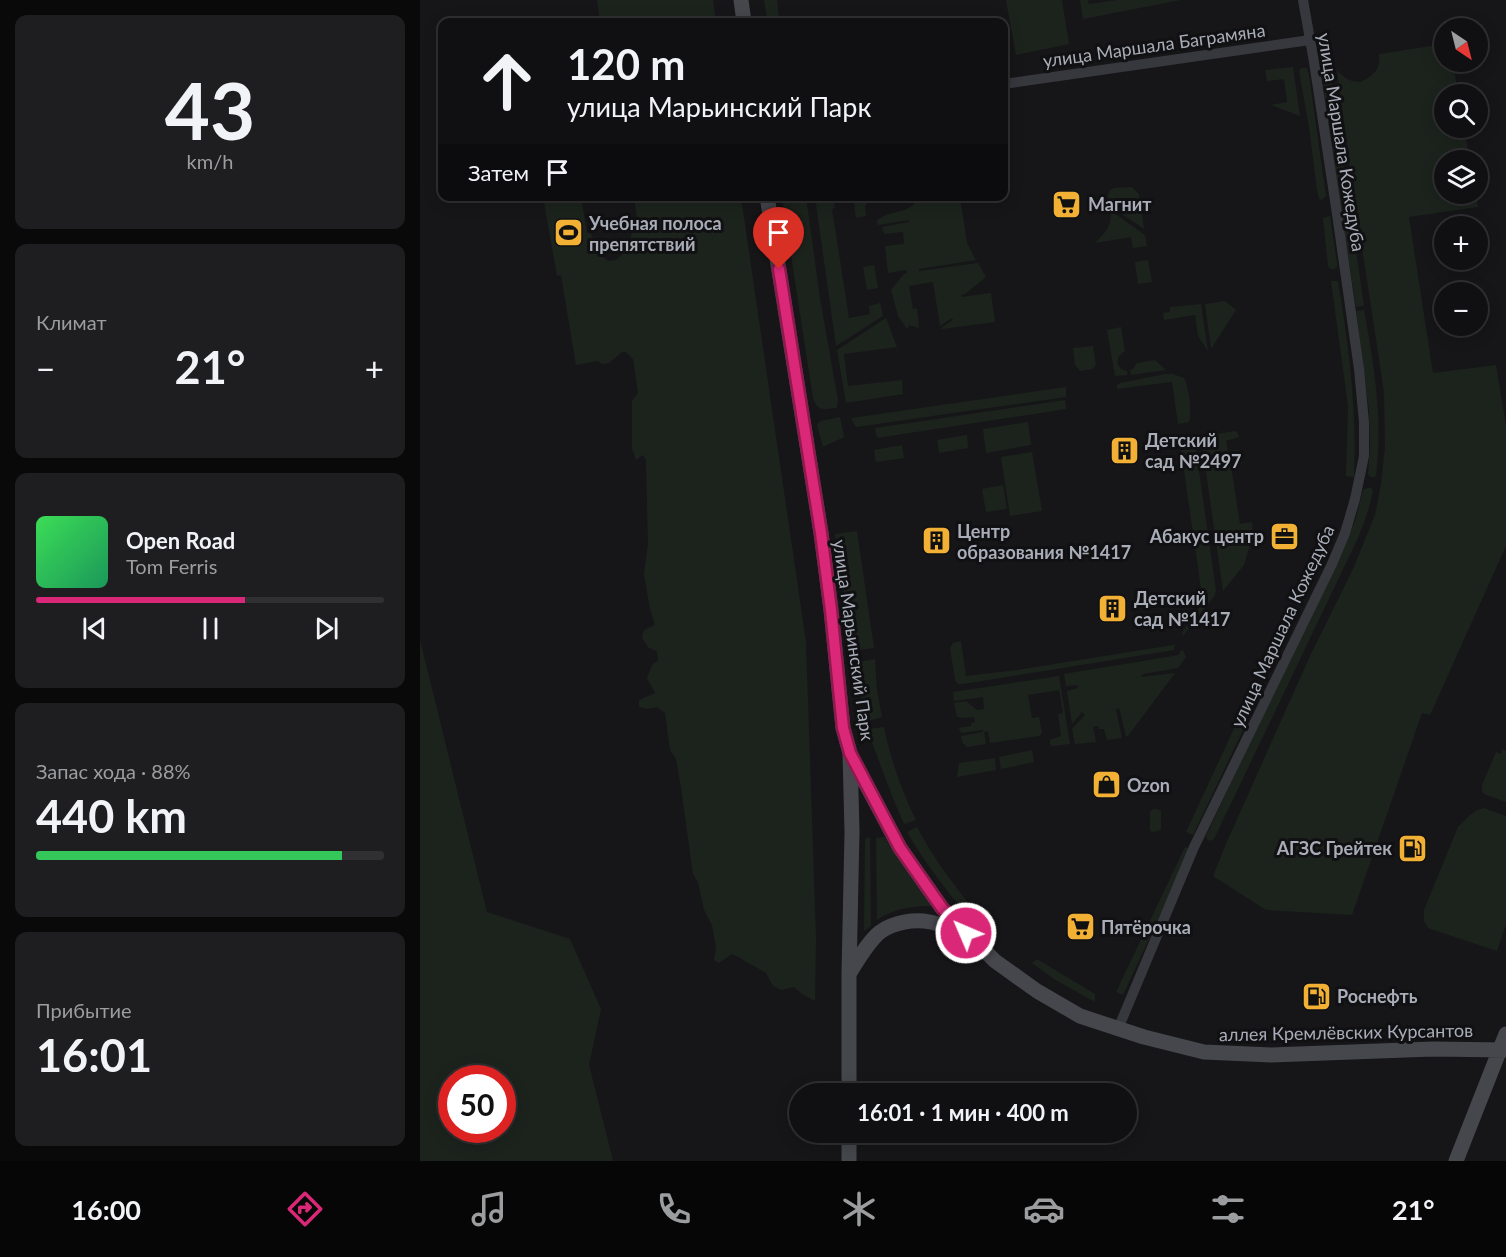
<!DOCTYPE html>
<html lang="ru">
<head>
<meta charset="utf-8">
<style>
  body { margin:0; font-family:Lato,sans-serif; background:#1e1e20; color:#f1f3f6; height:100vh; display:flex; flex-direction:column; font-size:22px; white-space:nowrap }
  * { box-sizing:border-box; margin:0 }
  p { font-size:20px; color:#9c9d9f }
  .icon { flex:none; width:33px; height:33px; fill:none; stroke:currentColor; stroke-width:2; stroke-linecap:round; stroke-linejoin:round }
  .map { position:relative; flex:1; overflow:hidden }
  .side { display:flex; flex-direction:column; gap:15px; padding:15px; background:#09090a; width:420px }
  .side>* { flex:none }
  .hud { position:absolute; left:18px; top:18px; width:570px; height:183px; border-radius:12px; box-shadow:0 3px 15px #0003,0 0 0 2px #303032; background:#101012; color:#f1f3f6; overflow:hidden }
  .needle { width:39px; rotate:145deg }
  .fabs { position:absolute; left:1014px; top:18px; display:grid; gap:12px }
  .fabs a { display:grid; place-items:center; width:54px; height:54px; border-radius:50%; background:#101012; box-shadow:0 3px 15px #0003,0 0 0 2px #303032; font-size:30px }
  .speed { position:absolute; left:18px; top:1065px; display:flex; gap:12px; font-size:30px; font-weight:700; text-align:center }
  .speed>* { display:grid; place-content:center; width:78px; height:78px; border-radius:50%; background:#101012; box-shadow:0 3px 15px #0003,0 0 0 2px #303032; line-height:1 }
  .speed .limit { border:9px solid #d22; background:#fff; color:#111 }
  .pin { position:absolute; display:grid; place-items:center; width:51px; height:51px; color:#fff; margin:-62px -26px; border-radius:50% 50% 50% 0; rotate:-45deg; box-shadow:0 0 6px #0007 }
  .pin .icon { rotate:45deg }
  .me { position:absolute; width:66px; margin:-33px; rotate:315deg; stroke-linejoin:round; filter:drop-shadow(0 0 4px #0008) }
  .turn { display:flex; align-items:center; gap:21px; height:126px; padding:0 30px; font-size:27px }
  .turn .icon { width:78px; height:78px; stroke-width:2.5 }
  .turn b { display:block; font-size:42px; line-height:51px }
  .then { display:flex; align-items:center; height:57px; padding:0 30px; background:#0003; gap:12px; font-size:22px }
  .big { font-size:45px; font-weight:700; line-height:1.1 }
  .side .tile { flex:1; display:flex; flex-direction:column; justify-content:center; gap:9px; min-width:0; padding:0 21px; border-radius:12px; background:#1e1e20 }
  .side .dial { align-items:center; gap:0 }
  .dial b { font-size:78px; line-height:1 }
  .song { display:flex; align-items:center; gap:18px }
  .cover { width:72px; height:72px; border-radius:9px; background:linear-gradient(135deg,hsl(130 70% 55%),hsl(150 70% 35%)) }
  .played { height:6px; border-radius:3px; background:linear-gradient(90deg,#db2777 60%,#303032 60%) }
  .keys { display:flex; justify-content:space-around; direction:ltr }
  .heat { display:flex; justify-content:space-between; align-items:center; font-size:33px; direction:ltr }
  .charge { height:9px; border-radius:4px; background:linear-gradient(90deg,#34c759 88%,#303032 0) }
  .trip { position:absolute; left:369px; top:1083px; width:348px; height:60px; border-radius:30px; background:#101012; box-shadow:0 3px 15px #0003,0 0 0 2px #303032; font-weight:700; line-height:60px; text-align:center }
  .tabs { display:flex; height:96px; justify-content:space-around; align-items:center; background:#060607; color:#9c9d9f }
  .tabs .icon { width:42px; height:42px }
  .tabs .active { color:#db2777 }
  .tabs b { font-size:27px; color:#f1f3f6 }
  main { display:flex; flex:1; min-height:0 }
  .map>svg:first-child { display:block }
  .green { fill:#1c231d; fill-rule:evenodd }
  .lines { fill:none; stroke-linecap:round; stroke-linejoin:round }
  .street { stroke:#37383d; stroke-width:10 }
  .secondary { stroke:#45474d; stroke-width:15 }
  .route-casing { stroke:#8e194d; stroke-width:15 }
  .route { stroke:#db2777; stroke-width:10 }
  .labels { text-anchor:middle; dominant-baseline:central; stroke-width:6; stroke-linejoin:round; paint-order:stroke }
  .street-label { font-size:18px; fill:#a8adb8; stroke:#111113 }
  .poi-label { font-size:18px; font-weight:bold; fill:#a8adb8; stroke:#111113; text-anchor:start }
</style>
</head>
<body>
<main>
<section class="side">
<div class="tile dial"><b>43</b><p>km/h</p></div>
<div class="tile"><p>Климат</p>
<div class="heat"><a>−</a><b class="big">21°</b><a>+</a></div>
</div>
<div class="tile">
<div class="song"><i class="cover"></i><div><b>Open Road</b><p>Tom Ferris</p></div></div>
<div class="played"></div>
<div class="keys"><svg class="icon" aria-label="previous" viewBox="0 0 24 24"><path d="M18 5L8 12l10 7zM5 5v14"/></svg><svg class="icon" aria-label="pause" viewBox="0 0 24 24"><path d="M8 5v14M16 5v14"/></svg><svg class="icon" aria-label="next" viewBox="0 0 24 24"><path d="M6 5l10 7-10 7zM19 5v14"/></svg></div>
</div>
<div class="tile"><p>Запас хода · 88%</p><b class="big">440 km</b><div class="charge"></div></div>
<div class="tile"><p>Прибытие</p><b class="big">16:01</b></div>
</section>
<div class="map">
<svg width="1086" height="1161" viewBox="0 0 1086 1161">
  <rect width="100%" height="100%" fill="#161618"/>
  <path class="green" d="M177,0H293L296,22H180Z
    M344,0H357L359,18L347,19Z
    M586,0H642L649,44L596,55Z
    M660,0H668L669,4L697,0H761L663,19Z
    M1024,44V62H1033L1038,94H1024V128H1044L1050,160H1024V194H1056L1058,207L989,217L1013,373L1076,365L1086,426V546L1010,715L1002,713L932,915L846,910L793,876L806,844L890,656L933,569L955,515L961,484L965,446L964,392L932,182L917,70C924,78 930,82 940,82C954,76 961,69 959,54Z
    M909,64L944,306L936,307L913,161L901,66Z
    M873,67L880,116L851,105L867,102L864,79L847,81L845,70Z
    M881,68H887L889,75L906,196L902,200L899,199L897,190L889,127L879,71Z
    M712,187L719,194L724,229L689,205L688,195L690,190L695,188Z
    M499,196L540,197L547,243L556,260L499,269V271L558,263L566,277L545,294L541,295V297L571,293L575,322L522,329L521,328L533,320L532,318L520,326L513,282L489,286L493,309L497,308L499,328L489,325L487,329L478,316L471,290L484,274L487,273L486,270L468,273L465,246L484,244L483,232L464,234L462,227L489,222V220L458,225L457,221C466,211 483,214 493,205C495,202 497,199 499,196Z
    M123,197H161L167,233L171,234L182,256L188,261L196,260L209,249L212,230L217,219L214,197H321L386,642L396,937L395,1001L382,994L374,987L361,990L353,986L346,973L318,957L312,954L299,963L294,960L296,948L292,925L284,910L278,882L273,874L261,788L256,759L250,750L245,713L237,707L227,709L219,707V700L235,693L227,678L232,665L238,660L237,651L229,648L222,638L224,630L235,625L230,609L224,574L228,544L226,460L223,455L216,460L212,449V401L218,393L213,359L206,352H202L189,363L182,364L178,361L156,365L141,275L137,276Z
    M362,197H386L400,298L418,400L417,408C403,409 398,412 393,398Z
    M395,197H413L415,208L412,209L429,318L450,314L449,306L460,303L463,316L416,346Z
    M433,197V196L469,197L448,202L445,207L446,216L436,218Z
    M691,211L725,235L727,246L713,248L711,237L675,243C686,231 691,229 691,211Z
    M910,216L917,263V267L914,269H910L908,266L903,218Z
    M728,260L732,282L718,284L715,262Z
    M454,265L458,288L447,290L443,267Z
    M911,281H918C929,348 937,408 934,477L926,476L928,406Z
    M805,301L816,310L791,349L785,304Z
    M781,304L788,351L778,336L775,315L744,320L743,313L750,312V307Z
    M944,310C954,364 963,419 956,475L955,477H950L948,474L950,446L949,411L936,311Z
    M466,318L477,347L424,354L428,386L482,380L483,394L426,403L417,350Z
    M701,327L705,351C697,356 695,362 701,369L707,371V375L695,376L687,330Z
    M673,346L676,365L673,369L660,371L655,365L653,348Z
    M735,360L746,370L711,375L710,370L713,369L717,363Z
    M745,374H753L764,378C769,387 772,412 769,422L758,424L752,382L697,389V385L700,383Z
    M646,387V397L436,427L431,418Z
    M645,400L646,409L457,438L455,428Z
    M420,417L424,437L403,447L397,425L400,421Z
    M608,422L611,445L566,453L563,429Z
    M815,431L817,432L819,437L806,441L808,451L819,450L822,464L811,466L820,524L832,522L833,534L824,565L803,591L781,437Z
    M547,435L548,448L519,453L517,440Z
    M759,436H774L796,590L795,595L763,636L762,633L783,602Z
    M482,445L484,458L456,462L454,450Z
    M612,452L622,511L590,516L581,457Z
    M583,485L587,509L566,512L562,489Z
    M948,488H951L953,490C950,507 944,524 937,540L794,839L790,841L787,839L786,836L844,712L914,569L935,521L943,490Z
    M437,531L454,648L438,650L432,648L415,534Z
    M0,640L67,912L150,939L181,1009L169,1065L193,1161H0ZM32,1078H82V1130H32Z
    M541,641L546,676L597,670L753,645L755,643L754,650L543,684H538L535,680L530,648L533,643Z
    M763,650L766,657L758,668L723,674L721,677L755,673L708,736H706L699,708L696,709L702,738L687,740L684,729H679L678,726L673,727L676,742L655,744L652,729L665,715L662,712L652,724L647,691L658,688L657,685L646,686L644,674L759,655L760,651Z
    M455,659L457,691L462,717L448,721L446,720L439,691L436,665L438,662Z
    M639,676L650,744L632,746L630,744V740L641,736L638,714L643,713L639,690L608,695L612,718L619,717L622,733L619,736L570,743L568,731L564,732L566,744L547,747L542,742L541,736L563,732V730L541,733L539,728L551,726V723L555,722L554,717L540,718V717H537L534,703L546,701L557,710L564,709L563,697L534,701L533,692Z
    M818,720L826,724L773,835L766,832Z
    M464,727C471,760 481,790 496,820L484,824L472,796L447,729Z
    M1082,749L1086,751V802L1064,794L1062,791V785L1076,752L1081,754Z
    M612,750L614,762L581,769L579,757Z
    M575,758L576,770L537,777L539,763Z
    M1064,808L1086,816V924L1077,951L1008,928L1004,921V910L1038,827L1050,815L1057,810Z
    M733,809H737L741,811V829L738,831L732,832L730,830V812Z
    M497,827C514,859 534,886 557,913L551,919C527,892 505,863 487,832Z
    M450,837L451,926L444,931L445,839Z
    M464,837L513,906C492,906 475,908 457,920L456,838Z
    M765,847L771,849L703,995L696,992Z
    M617,959L675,994V1002L634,979L612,963Z"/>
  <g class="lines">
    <path class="street" d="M584,84L890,40
      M698,1029L774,847L912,564L925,533L935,499L944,456V422L939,369L916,207L894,62L883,0"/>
    <path class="secondary" d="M321,0L324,22
      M347,196L401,533L411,610L423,728L430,753L432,832L429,974V1094
      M432,758L480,848L522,908L575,961L617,991L660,1016L724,1037L784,1052L851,1055L1013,1049L1086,1050
      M429,974C438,960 447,943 460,932C474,922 494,919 510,922C522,924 535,932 545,938
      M429,1161V1132
      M1036,1161L1086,1034"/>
  </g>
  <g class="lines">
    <defs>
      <path id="route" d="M359,269L401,533L411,610L423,728L430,753L480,848L522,908L546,933"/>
    </defs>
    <use href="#route" class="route-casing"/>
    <use href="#route" class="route"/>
  </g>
  <defs>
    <symbol id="supermarket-square" viewBox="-11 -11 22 22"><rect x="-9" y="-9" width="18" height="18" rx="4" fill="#f2b134" stroke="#111113"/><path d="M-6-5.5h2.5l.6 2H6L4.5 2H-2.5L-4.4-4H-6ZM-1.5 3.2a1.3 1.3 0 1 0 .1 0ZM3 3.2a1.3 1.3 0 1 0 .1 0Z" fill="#111"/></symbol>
    <symbol id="stadium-square" viewBox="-11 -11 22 22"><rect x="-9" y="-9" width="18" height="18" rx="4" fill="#f2b134" stroke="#111113"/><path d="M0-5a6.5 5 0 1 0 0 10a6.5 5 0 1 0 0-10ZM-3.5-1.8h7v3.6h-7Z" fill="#111"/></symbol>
    <symbol id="building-square" viewBox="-11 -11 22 22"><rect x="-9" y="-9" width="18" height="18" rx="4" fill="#f2b134" stroke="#111113"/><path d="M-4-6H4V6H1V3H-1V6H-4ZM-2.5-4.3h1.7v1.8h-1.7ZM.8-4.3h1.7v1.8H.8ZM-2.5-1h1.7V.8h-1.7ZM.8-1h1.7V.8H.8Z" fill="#111"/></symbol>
    <symbol id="office-square" viewBox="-11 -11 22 22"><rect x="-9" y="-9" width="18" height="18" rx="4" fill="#f2b134" stroke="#111113"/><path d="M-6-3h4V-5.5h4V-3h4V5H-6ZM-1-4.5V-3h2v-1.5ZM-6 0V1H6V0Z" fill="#111"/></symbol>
    <symbol id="shop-square" viewBox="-11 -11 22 22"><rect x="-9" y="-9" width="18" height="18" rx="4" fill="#f2b134" stroke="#111113"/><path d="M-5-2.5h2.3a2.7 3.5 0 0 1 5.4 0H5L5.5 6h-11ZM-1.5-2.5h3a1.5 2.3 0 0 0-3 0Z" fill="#111"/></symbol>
    <symbol id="fuel-square" viewBox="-11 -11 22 22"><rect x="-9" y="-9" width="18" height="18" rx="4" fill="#f2b134" stroke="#111113"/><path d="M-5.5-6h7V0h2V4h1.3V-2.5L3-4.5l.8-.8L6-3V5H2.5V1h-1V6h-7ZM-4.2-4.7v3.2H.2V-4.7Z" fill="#111"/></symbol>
  </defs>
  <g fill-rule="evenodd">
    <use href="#supermarket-square" x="630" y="188" width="33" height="33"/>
    <use href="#stadium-square" x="132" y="216" width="33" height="33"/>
    <use href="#building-square" x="688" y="434" width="33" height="33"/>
    <use href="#office-square" x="848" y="520" width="33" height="33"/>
    <use href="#building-square" x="500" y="524" width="33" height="33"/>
    <use href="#building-square" x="676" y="592" width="33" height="33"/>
    <use href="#shop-square" x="670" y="768" width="33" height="33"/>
    <use href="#fuel-square" x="976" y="832" width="33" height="33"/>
    <use href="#supermarket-square" x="644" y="910" width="33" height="33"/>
    <use href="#fuel-square" x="880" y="980" width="33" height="33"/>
  </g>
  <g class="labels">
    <g class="street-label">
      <text transform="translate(734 45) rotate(-8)">улица Маршала Баграмяна</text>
      <text transform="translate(922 142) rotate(81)">улица Маршала Кожедуба</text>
      <text transform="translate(862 626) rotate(-65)">улица Маршала Кожедуба</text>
      <text transform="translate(434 640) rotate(82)">улица Марьинский Парк</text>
      <text transform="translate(926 1032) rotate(-1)">аллея Кремлёвских Курсантов</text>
    </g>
    <g class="poi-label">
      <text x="668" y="204">Магнит</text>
      <text x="169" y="223">Учебная полоса<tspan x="169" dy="21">препятствий</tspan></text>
      <text x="725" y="440">Детский<tspan x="725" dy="21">сад №2497</tspan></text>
      <text x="537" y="531">Центр<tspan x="537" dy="21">образования №1417</tspan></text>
      <text x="844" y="536" text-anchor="end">Абакус центр</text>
      <text x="714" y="598">Детский<tspan x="714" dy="21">сад №1417</tspan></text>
      <text x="707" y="785">Ozon</text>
      <text x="972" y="848" text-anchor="end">АГЗС Грейтек</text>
      <text x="681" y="927">Пятёрочка</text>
      <text x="917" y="996">Роснефть</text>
    </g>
  </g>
</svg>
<div class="fabs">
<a><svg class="needle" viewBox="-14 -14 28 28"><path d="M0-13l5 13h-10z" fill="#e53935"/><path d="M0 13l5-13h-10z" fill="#9c9d9f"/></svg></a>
<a><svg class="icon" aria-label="search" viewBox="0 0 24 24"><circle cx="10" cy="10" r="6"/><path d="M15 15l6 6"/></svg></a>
<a><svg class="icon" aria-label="layers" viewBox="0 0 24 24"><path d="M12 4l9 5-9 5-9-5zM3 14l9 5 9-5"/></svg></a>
<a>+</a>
<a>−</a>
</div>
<div class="speed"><div class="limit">50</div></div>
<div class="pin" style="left:359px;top:269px;background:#d93025"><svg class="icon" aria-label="arrive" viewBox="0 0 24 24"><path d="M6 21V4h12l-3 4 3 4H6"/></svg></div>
<svg class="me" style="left:546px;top:933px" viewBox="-20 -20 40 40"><circle r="17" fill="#db2777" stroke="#fff" stroke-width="3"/><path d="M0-11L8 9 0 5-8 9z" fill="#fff"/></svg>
<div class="trip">16:01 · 1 мин · 400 m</div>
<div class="hud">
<div class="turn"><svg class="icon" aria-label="ahead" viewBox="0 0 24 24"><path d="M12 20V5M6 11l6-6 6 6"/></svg><div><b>120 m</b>улица Марьинский Парк</div></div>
<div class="then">Затем<svg class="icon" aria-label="arrive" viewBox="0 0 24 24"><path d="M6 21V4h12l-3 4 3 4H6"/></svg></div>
</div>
</div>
</main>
<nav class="tabs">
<b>16:00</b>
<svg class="icon active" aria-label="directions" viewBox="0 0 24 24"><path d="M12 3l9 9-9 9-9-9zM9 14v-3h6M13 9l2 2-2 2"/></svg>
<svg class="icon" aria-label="music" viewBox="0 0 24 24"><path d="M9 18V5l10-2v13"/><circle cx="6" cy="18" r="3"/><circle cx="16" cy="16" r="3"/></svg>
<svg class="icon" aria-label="phone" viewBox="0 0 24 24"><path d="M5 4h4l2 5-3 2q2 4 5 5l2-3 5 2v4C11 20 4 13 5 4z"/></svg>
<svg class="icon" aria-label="climate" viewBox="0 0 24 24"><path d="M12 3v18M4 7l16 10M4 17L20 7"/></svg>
<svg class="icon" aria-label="car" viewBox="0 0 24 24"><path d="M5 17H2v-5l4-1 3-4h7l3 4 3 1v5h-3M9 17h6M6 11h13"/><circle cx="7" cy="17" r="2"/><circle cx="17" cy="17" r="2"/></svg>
<svg class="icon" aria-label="filters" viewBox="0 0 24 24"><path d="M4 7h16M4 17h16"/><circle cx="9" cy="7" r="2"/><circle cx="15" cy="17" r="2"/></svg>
<b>21°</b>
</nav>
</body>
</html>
